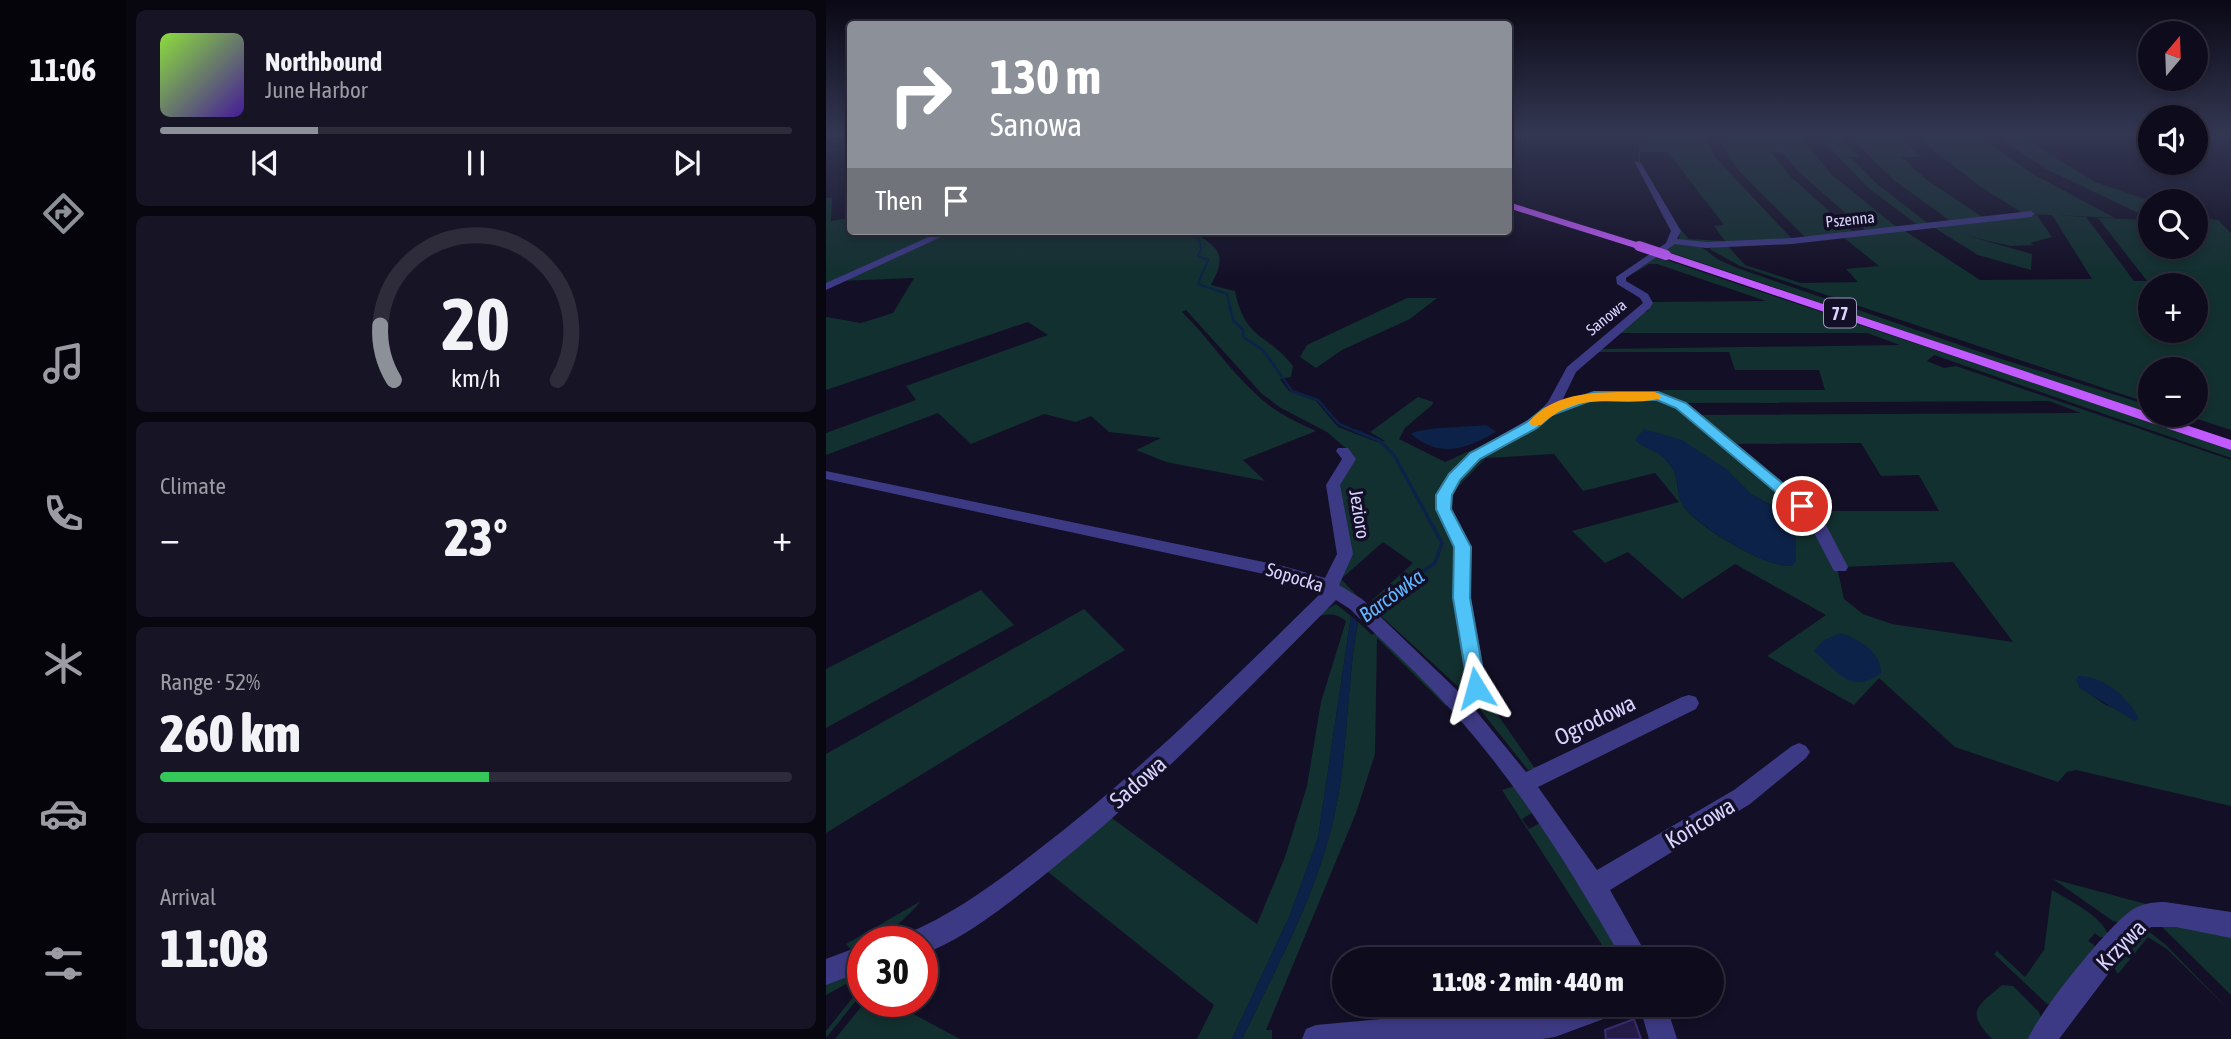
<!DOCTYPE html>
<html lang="en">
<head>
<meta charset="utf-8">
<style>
  body { margin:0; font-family:"Asap Condensed",sans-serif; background:#171425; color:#f1f3f6; height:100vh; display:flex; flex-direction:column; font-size:26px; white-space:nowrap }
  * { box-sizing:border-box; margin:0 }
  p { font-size:23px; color:#9b9ba3 }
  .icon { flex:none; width:38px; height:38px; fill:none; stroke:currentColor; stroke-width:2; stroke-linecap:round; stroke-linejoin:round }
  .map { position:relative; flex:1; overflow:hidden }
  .details { display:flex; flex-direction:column; gap:10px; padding:10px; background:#08060f; width:700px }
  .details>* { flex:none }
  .guide { position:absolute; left:21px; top:21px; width:665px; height:214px; border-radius:7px; box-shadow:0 4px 10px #0003,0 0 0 2px #2e2b3b; background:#8c9099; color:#fff; overflow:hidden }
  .needle { width:46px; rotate:19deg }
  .controls { position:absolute; left:1312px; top:21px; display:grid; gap:14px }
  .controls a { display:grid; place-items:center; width:70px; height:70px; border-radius:50%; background:#0e0b1c; box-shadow:0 4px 10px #0003,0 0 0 2px #2e2b3b; font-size:35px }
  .speed { position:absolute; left:21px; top:926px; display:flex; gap:14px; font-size:35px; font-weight:700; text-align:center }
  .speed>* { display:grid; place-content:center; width:91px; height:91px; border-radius:50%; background:#0e0b1c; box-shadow:0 4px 10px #0003,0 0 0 2px #2e2b3b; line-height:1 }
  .speed .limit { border:10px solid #d22; background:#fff; color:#111 }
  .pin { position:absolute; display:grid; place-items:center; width:60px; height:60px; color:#fff; margin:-30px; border:4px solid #fff; border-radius:50%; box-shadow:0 2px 7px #0007 }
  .me { position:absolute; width:77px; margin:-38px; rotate:352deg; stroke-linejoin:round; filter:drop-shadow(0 0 5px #0008) }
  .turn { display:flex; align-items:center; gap:24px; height:147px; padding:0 28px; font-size:32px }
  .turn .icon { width:91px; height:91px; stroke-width:2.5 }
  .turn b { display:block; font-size:49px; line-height:60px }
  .then { display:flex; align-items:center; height:66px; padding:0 28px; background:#0003; gap:14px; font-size:26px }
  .big { font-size:52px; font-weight:800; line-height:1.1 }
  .details .tile { flex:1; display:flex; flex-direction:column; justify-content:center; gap:10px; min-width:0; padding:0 24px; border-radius:10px; background:#171425 }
  .details .dial { align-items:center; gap:0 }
  .dial svg { height:182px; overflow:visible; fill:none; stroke:#2e2b3b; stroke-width:7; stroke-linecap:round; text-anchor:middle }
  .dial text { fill:#f1f3f6; stroke:none }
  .song { display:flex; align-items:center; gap:21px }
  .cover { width:84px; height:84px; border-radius:10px; background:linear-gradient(135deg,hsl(90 70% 55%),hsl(260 70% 35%)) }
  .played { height:7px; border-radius:4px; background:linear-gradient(90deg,#8c9099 25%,#2e2b3b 25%) }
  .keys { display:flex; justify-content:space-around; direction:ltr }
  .heat { display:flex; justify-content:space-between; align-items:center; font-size:38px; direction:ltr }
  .charge { height:10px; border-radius:5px; background:linear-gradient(90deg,#34c759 52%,#2e2b3b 0) }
  .trip { position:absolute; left:506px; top:947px; width:392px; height:70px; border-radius:35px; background:#0e0b1c; box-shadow:0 4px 10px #0003,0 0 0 2px #2e2b3b; font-weight:800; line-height:70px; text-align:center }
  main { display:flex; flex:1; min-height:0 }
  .tabs { display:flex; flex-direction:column; width:126px; justify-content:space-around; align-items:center; background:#06040b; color:#9b9ba3 }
  .tabs .icon { width:49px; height:49px }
  .tabs .active { color:#8c9099 }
  .tabs b { font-size:32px; color:#f1f3f6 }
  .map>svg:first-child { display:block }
  .green { fill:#12302f; fill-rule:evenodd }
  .water { fill:#0c2248 }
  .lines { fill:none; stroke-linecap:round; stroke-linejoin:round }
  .stream-far3 { stroke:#0c2248; stroke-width:2 }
  .stream-far2 { stroke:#0c2248; stroke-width:2.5 }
  .stream-far1 { stroke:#0c2248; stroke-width:3.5 }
  .stream { stroke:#0c2248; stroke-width:4.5 }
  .building { fill:#241b47; stroke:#3b2d73; stroke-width:2 }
  .minor { fill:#3d3a85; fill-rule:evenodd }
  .major { fill:#c25bff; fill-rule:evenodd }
  .major-bridge { stroke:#c25bff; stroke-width:10 }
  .route { fill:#4fc3f7; stroke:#337fa1; stroke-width:2 }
  .slow { fill:#f59e0b }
  .labels { text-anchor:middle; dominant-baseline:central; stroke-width:7; stroke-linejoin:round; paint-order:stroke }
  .far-street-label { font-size:16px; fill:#d9d4ff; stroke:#130f26 }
  .shield { fill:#130f26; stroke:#9e99be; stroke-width:2 }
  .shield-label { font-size:18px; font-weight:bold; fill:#d9d4ff }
  .street-label { font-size:19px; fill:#d9d4ff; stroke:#130f26 }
  .water-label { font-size:21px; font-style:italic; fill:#62b6ff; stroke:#130f26 }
  .near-street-label { font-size:23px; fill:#d9d4ff; stroke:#130f26 }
</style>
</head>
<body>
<main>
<nav class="tabs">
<b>11:06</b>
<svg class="icon active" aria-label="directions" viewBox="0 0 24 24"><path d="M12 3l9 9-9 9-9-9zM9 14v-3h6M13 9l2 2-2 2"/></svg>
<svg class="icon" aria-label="music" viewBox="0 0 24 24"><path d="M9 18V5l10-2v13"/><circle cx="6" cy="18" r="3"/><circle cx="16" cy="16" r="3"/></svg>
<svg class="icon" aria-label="phone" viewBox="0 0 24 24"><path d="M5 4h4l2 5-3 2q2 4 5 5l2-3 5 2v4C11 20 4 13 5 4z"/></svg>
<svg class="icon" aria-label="climate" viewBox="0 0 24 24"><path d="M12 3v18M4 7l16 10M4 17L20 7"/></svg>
<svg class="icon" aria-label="car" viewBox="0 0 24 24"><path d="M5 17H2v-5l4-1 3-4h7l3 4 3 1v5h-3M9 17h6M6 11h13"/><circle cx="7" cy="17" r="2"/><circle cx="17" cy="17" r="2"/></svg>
<svg class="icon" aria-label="filters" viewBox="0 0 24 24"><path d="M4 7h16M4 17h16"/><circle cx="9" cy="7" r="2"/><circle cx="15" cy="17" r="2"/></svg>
</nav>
<section class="details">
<div class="tile">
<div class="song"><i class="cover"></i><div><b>Northbound</b><p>June Harbor</p></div></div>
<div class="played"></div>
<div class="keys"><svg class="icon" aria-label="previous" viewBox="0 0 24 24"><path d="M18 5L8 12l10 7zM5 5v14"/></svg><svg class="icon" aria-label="pause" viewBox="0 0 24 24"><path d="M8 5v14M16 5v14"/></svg><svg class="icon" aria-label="next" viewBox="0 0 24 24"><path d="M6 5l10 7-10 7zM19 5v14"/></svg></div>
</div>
<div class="tile dial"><svg viewBox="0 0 100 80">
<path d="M14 69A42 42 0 1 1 86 69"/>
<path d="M14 69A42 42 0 0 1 8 45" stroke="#8c9099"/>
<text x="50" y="56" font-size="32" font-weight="700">20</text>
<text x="50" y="72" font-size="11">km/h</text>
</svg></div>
<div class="tile"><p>Climate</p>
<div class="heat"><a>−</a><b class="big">23°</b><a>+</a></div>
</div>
<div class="tile"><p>Range · 52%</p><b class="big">260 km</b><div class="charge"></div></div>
<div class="tile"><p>Arrival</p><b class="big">11:08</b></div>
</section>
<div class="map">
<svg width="1405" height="1039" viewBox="0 0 1405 1039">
  <rect width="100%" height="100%" fill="#130f26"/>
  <path class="green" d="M817,133H878L889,157L967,240L890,243L853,240L854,229L863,239L899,241L888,226L898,225L842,152H814V166L812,156Z
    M889,133H972L1005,174L1073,229L1042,233L972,171L957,153L945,152L965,177L1029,234L981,239L913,171Z
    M990,133H1011L1033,157H1024L1050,183L1104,225L1093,226L1041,187Z
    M1020,133H1148L1207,174L1289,218L1231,215L1260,217L1308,281H1321L1272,218L1325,220V247H1370V217L1392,220L1405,233V430L1359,415H1370V369H1325V404L914,266L885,250L884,248L901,245L919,265L975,283L1032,282L1020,269L1053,266L1017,237L1211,215L1226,237L1204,243L1208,245L1184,246L1142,236L1206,254L1205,270L1152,255L1107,227L1079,231L1154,280L1266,279L1226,215L1198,214L1155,187L1090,137H1074L1095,157H1075L1101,180L1158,218L1127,223L1069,181ZM1325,285H1370V331H1325Z
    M1165,133H1190L1269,182L1325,201V219L1224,171Z
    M6,197L5,221L24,218V231H121L84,250L125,231H371L373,236C398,250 398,261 385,285L409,291C419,341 442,333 467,366L465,377L454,379L463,391L490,401L512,427L551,442L559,441L544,432L592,397L607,402L606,405L579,428L573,439L619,462L688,431L712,412L714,413C708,435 631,448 614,495C608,511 625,525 631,539C638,555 631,571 632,587C633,609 647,673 643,688L638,692L542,604L587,563L557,542L515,579L536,601L512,586L511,582L522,554L510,489L526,464L523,451L501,432L455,408L436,394L360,310L356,312C383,338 402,369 430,394C447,411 468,421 490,431L417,460L439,481L340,462L310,450L335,438L283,432L265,416L250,422L218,414L145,444L112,413L0,455V433L90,400L80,386L222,335L202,322L0,390V317L35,323L67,313L88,278L13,281L39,268L0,285V198Z
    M851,243L874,246L893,260L911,268L1163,355L1325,406V414L852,255L842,252L834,258L1405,449V458L1108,355L1101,361L1118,368L1130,366L1405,460V806L1250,770L1241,772L1232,782L1129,747L1053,678L1028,705L941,656L1000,615L909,564L856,599L802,552L779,563L746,531L853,502L829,473L757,491L728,454L660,458L628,491L627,484L646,462L723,415L757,399L828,397L850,405L979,513L1011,567L1018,599L1037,614L1066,624L1187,642L1127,562L1018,567L986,511H1113L1093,475L1055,476L1035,443L904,444L870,415L1255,413L1223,401L856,403L815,393L840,390H999L993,370H909L903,352H769L774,349L1074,345L1041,333H793L816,313L823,311L820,309L823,302L940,301L831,264H823L808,273L804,271ZM834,454L900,469L926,495L964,515L966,566C940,568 873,528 858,507C846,488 859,476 834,454ZM1252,686L1292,692L1313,719L1278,704Z
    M581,298H611L584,319L516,350L490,368L474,357L481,345Z
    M155,590L188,625L0,728V669Z
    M510,604L525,616L492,838L464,915L406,1039H371L388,1005L217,868L283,816L431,924L459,857L481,786L495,702L520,621C508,612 500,614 486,618Z
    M258,609L299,650L0,833V754Z
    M532,622L546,635L550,632L623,704L620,706L551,638L549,754L530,813L440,1030H446V1039H416C448,972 485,905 504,833C523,765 519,692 532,622Z
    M655,658L665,705L708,767L722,765L702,770L649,703Z
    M689,786L706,813L696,819L703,829L714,823L800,959H785L676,790Z
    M1227,879L1320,904L1296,923L1287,921Z
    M1226,890C1244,901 1277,916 1283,937H1274L1269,933L1262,941L1268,945L1271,955L1231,1005L1221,1004L1168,954L1171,951L1199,977L1218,950Z
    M95,901C84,914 58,941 37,942V949L28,953L20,944Z
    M1331,922L1405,930V995Z
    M1317,927L1340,945L1405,1012L1341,949L1322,937L1292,974L1285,963Z
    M37,966V992L0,1038V1031L28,996L20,984L0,995V979Z
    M1176,985L1187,986L1213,1012L1217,1024L1206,1039H1166C1139,1011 1151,1007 1176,985Z
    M40,1001H63L134,1039H9Z"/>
  <path class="water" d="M660,425L670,432C639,449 615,459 585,434C594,427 644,427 660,425Z
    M818,429L856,440L900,469L926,495L964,515L970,525V561L966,566C940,568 876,529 859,508C848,495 857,478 840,460C832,450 817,449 809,440Z
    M525,616L532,622C519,692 523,765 504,833C485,905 448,972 416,1039H406L464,915L492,838Z
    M1015,633C1032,639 1056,652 1055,673C1025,696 1011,671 988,651L998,640Z
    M1252,676C1278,676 1302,697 1313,719L1309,721L1255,689L1250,680Z"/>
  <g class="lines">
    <path class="stream-far3" d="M0,151L24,147
      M356,231V235L372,237L375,249L372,256L382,260L372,284L401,294L404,309"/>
    <path class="stream-far2" d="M404,307L407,320L417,330V337L437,350L466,391L492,400L513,424L534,433"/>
    <path class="stream-far1" d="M530,431L554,441L568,455L616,543L609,563L571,590"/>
    <path class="stream" d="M542,610L574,588"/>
  </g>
  <path class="building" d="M808,1019L815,1039H780L779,1030Z"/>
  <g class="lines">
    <path class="minor" d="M24,133V136L0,138V134Z
      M808,161L815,163L855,231L851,239L880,242L966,238L1205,211L1209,214L1205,217L966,244L880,248L849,244L800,278V281L822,294L827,303L824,308L750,372L735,403L767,392H832L860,402L981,503L1000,525L1022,567L1020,571H1008L985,527L971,509L850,408L830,400H768L725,415L694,438L654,459L634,479L626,495L625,509L645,547V598L659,676L660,688L646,706L700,772L856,697L863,695L870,697L873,703L870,709L712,787L771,870L908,790L966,746L973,743L980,746L984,752L980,758L924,804L784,890L823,959H796C747,873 693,785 626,711C594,675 558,643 524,609L510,600C417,694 326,789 222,872C188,899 147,933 107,950L96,953V942H78L82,933C129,913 171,882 212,850C314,772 404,682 496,592L456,578L0,479V471L457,566L499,578L511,554L500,485L516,459L510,451L512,448H522L530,459L514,485L527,554L513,585L536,599L634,693L640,686L627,598L629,547L609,509L610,495L623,474L644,453L710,415L722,402L741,367L817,303L814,298L791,284L790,277L840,243L845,231Z
      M116,231H128L0,290V283Z
      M1339,902L1405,912V938L1350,927H1325L1292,961L1233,1039H1202C1213,1012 1279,930 1303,912C1314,904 1325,902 1339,902Z
      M37,945V971L0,985V959Z
      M742,1004H794L791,1014L729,1037L716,1039H476L480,1029L490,1025L621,1013H706Z
      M813,1004H840L851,1039H823Z"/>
    <path class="major" d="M682,202L817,244L818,246L809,248L682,208Z
      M836,253H844L1405,440V450L836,257Z"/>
    <path class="major-bridge" d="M813,246L840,255"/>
  </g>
  <linearGradient id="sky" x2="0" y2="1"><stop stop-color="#0a0815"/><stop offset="0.48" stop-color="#333752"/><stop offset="1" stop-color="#333752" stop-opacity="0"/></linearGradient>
  <rect width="1405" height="278" fill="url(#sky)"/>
  <path class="route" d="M768,392H832L860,403L984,506L981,509H970L850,408L831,400L769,399L726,415L711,428L654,459L634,480L626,495L625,509L645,547L644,598L660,688L657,693L650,696L643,693L627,598L628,547L610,509V495L623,474L644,453L701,422L717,409Z"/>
  <path class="slow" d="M829,392L835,396L833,399C788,408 756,388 715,425H705L703,422C733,386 787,393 829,392Z"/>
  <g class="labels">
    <g class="far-street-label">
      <text transform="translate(1024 219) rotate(-6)">Pszenna</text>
      <text transform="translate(780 317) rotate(-39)">Sanowa</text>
    </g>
    <rect class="shield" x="998" y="298.5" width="32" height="29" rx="5"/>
    <g class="shield-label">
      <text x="1014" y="313">77</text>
    </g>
    <g class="street-label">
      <text transform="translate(534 514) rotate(81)">Jezioro</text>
      <text transform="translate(469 577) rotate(17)">Sopocka</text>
    </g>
    <g class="water-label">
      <text transform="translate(565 595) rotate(-36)">Barcówka</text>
    </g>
    <g class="near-street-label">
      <text transform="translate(769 720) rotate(-26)">Ogrodowa</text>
      <text transform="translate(312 782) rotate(-41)">Sadowa</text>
      <text transform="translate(874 823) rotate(-31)">Końcowa</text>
      <text transform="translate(1295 945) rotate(-46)">Krzywa</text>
    </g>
  </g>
</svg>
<div class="controls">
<a><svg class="needle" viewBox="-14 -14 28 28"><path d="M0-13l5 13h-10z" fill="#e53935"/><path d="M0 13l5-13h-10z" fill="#9b9ba3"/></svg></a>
<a><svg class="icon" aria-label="sound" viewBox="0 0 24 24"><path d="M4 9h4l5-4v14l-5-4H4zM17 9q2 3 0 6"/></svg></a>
<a><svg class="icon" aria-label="search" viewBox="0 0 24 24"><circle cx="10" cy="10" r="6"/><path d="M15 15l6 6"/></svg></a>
<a>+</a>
<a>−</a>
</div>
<div class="speed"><div class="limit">30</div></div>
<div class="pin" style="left:976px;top:506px;background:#d93025"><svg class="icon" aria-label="arrive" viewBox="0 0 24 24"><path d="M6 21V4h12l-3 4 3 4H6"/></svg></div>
<svg class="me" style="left:650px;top:688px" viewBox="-20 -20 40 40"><path d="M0-17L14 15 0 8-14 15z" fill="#4fc3f7" stroke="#fff" stroke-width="4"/></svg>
<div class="trip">11:08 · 2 min · 440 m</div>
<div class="guide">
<div class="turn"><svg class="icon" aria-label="right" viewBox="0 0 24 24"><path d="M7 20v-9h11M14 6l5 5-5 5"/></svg><div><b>130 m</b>Sanowa</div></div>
<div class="then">Then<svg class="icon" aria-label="arrive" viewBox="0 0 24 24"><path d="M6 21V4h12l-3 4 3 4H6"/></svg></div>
</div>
</div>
</main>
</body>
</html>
